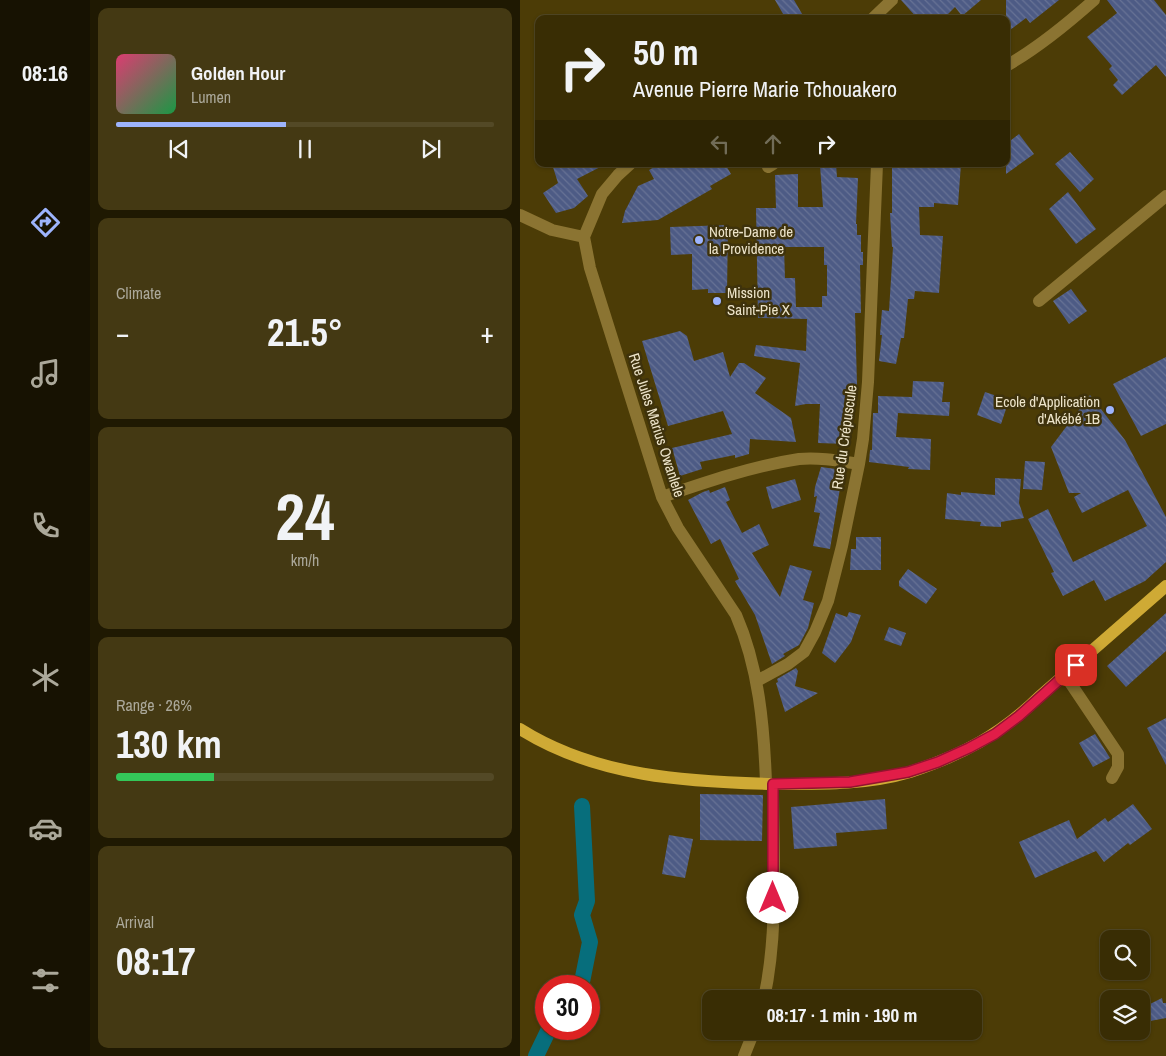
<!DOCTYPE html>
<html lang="en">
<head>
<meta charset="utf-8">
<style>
  body { margin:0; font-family:"Archivo Narrow",sans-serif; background:#443913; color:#f1f3f6; height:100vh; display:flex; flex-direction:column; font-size:19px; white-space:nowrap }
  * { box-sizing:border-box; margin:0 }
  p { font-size:16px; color:#aba89a }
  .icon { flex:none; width:28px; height:28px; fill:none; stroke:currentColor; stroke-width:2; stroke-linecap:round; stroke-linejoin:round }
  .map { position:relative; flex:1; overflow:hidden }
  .side { display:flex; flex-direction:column; gap:8px; padding:8px; background:#1f1902; width:430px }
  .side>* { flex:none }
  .banner { position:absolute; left:15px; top:15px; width:475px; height:152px; border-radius:10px; box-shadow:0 1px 4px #0004,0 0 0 1px #534926; background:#392d04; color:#f1f3f6; overflow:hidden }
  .fabs { position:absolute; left:580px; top:930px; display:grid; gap:10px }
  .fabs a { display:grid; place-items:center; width:50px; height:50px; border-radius:10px; background:#392d04; box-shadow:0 1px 4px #0004,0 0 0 1px #534926; font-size:25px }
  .speed { position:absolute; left:15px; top:975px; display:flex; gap:10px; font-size:25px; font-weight:700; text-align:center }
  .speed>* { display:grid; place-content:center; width:65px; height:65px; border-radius:50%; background:#392d04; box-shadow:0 1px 4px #0004,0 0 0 1px #534926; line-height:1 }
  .speed .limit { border:8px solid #d22; background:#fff; color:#111 }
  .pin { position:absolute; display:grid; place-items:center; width:42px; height:42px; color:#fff; margin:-21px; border-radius:10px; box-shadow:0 2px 8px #0006 }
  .me { position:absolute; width:55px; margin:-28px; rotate:0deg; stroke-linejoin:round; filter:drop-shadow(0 0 4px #0008) }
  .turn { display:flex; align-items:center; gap:18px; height:105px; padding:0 15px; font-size:22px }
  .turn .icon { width:65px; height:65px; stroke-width:2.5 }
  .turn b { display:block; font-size:35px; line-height:42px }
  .lanes { display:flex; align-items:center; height:48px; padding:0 15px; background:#0003; justify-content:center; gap:25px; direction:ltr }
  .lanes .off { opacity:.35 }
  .big { font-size:38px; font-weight:800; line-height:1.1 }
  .side .tile { flex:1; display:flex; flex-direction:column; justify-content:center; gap:8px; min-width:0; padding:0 18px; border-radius:10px; background:#443913 }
  .side .dial { align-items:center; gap:0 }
  .dial b { font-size:65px; line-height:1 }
  .song { display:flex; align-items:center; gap:15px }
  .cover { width:60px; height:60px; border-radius:8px; background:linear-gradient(135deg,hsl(340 70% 55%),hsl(140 70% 35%)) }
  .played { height:5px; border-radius:2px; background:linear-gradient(90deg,#9db4fd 45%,#534926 45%) }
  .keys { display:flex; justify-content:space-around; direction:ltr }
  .heat { display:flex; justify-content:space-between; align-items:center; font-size:28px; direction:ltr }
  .charge { height:8px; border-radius:4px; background:linear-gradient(90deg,#34c759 26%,#534926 0) }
  .trip { position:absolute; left:182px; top:990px; width:280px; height:50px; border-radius:10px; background:#392d04; box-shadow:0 1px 4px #0004,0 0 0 1px #534926; font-weight:800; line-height:50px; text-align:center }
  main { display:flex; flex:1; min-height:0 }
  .menu { display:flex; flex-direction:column; width:90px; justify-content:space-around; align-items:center; background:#171202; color:#aba89a }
  .menu .icon { width:35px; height:35px }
  .menu .current { color:#9db4fd }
  .menu b { font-size:22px; color:#f1f3f6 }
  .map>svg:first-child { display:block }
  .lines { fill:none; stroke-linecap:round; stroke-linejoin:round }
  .canal { stroke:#076e7c; stroke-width:16 }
  .building { fill:url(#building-back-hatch); fill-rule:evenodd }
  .minor { stroke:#8b7432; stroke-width:12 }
  .major { stroke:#cfaa35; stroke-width:12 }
  .route-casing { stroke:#92132f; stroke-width:12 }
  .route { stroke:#e11d48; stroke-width:9 }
  .poi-dot { fill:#9db4fd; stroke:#3e320c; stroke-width:2 }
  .labels { text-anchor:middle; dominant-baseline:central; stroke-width:5; stroke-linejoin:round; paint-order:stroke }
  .poi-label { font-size:15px; fill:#ede4ca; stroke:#3e320c; text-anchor:start }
  .street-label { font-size:15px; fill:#ede4ca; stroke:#3e320c }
</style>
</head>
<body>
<main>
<nav class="menu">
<b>08:16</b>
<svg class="icon current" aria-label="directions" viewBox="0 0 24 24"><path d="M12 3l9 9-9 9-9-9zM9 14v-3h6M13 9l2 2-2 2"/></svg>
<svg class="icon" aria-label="music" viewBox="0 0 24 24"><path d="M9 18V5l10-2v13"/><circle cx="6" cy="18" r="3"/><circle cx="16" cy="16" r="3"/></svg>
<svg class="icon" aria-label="phone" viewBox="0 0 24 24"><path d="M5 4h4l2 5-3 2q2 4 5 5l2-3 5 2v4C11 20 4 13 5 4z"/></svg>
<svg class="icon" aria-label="climate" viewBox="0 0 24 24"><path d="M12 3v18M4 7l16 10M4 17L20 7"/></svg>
<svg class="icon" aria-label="car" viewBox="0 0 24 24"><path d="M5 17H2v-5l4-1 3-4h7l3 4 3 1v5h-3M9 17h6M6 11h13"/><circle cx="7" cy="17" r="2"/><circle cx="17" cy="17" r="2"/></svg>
<svg class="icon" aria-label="filters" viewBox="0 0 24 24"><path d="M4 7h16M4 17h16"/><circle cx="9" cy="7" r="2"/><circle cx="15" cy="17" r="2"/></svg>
</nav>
<section class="side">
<div class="tile">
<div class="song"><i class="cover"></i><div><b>Golden Hour</b><p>Lumen</p></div></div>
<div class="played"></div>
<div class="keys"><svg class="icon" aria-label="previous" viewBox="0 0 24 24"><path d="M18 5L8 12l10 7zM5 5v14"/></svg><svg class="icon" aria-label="pause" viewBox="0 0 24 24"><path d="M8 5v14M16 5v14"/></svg><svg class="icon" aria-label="next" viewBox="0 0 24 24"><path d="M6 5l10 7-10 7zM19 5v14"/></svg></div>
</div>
<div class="tile"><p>Climate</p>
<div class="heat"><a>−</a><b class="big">21.5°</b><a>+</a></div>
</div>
<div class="tile dial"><b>24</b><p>km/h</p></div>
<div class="tile"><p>Range · 26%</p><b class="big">130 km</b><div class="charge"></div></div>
<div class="tile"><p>Arrival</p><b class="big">08:17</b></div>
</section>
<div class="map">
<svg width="646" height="1056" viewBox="0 0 646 1056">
  <defs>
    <pattern id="building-back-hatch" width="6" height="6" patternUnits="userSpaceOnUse" patternTransform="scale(1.25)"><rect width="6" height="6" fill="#4d5b85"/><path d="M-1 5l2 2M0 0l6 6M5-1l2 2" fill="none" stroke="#677295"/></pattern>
  </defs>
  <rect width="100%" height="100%" fill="#4c3c06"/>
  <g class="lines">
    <path class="canal" d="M56,986L62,982L70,942L62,915L67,901L62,806
      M16,1056L29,1029"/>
  </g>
  <path class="building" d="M255,0H274L285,19H266Z
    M381,0H461L442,16L435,7L423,19H398Z
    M486,0H539L510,23L506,18L486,33Z
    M587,0H634L646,15V77L636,65L602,95L593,85L598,80L589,69L592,66L567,37L597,13Z
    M499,134L514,154L486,174V144Z
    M550,152L574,179L560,192L535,164Z
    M32,164H86L57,179L68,196L54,208L36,213L23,193L38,183Z
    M140,164H205L211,174L190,186L192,189L138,220L102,223L105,211L118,186L134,179L129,170Z
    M316,164L317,177L338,178L336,224H337V235H341V252H343V265H340L341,313H335L337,384L333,405H328L326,444L298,443L300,404H286L275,406L280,363L234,356L236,345L286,351L287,319L238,318L236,208H256L255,175L278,174V207H303L300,165ZM264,247H304V265H307V296H302V307H276L275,278H265Z
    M372,164H441L438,205L414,203V207H399L400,235L423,236L419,293L395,291L394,299H388L384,338H381L376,364L359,361L362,335H360L362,310L369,311L373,247H372L370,213H372Z
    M548,192L576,229L556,244L529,209Z
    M208,225L207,293H188V289L172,290V254L151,255L150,227Z
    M551,289L567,311L549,324L533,301Z
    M160,331L167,336L174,361L203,352L210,377L219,363H224L246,378L235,393L271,418L276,442L230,439L229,454L215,458V455L180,462L182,469L160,476L152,448L212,434L203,411L148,426L122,341Z
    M646,357V424L621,436L593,384Z
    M393,381L424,382L422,402H430L429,416L378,413L376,437L411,439L410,470L388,469L389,467L349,462L350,450H352L353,413H358V396L392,397Z
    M465,392L489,400L481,424L457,415Z
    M570,395L605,440L646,517V562L625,581L585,601L574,580L543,596L531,573L534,572L508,519L528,509L553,562L627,526L608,490L562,513L554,497L561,493H549L531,447Z
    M505,461L525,462L522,490L503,489Z
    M301,467L323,470L310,549L293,546L300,513L294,512L297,496L294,497L295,487Z
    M475,478L501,479L499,503L504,518L481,522V527L460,526L461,522L425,519L427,493L441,495V492L475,495Z
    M275,479L281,500L252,509L246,487Z
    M205,487L210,500L206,502L222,533L239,524L249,545L232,553L260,597L270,565L292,571L283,600L294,603L288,628L279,645L263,654L265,656L252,664L235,615L215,581L219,579L200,539L191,544L168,500L183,492L189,490L190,493Z
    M336,537H361V570H330L331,549H336Z
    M388,569L417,589L406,604L379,586V581Z
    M329,612L341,615L331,642L315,663L302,653L316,613L327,617Z
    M646,613V651L606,687L587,666Z
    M369,627L386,633L381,646L364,640Z
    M276,668L278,671L275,686L298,693L265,712L256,683L258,682L257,679Z
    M646,718V765L627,728Z
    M575,734L590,758L573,767L559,743Z
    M180,794L243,795L242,841L180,840Z
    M365,799L367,829L316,833L317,846L274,849L271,807Z
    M613,804L632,829L610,845L608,843L584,862L576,851L515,878L499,842L549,820L557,839L585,818L588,822Z
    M149,835L173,839L165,878L142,874Z
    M642,998L643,1003H646V1018L625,1022L622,1008Z"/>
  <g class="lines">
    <path class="minor" d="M352,19L372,0
      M486,66C518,48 547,24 574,0
      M248,167L253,164
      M0,215L32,230L64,237
      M64,237L70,268L142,497L158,528L216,615C239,668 244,726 246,783
      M64,237L82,194L98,175L110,164
      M519,301L646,196
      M142,497C186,482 233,466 279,459C299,457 320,461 339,464
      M545,675L598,754V767L592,778
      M237,681L268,664L284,652L295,632L308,601L322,546L339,464L343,439L348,382L357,164
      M244,999C259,929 253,855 253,784
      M224,1056L234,1031"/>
    <path class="major" d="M0,729C76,777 167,782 255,784C300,784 347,785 390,772C442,755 480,735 519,697L646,586"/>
  </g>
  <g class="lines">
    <defs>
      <path id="route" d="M253,898V784L330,782L388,772L418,762L449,748L475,734L499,716L556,665"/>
    </defs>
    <use href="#route" class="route-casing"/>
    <use href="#route" class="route"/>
  </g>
  <g class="poi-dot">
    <circle cx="179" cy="240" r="5"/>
    <circle cx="197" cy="301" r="5"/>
    <circle cx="590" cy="410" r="5"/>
  </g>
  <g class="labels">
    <g class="poi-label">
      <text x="189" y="231">Notre-Dame de<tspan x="189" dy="17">la Providence</tspan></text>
      <text x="207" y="292">Mission<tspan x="207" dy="17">Saint-Pie X</tspan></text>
      <text x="580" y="401" text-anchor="end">Ecole d'Application<tspan x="580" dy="17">d'Akébé 1B</tspan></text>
    </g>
    <g class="street-label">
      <text transform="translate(137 425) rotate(72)">Rue Jules Marius Owanlele</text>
      <text transform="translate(324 437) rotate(-82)">Rue du Crépuscule</text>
    </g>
  </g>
</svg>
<div class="fabs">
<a><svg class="icon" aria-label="search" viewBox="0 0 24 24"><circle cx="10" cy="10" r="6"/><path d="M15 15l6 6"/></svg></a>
<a><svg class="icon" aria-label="layers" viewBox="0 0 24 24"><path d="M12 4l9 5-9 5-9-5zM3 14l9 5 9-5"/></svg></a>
</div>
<div class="speed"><div class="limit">30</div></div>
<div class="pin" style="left:556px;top:665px;background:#d93025"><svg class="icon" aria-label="arrive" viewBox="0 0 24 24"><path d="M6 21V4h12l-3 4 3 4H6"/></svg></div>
<svg class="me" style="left:253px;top:898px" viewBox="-20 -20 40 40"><circle r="19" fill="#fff"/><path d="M0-13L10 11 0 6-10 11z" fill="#e11d48"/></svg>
<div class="trip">08:17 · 1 min · 190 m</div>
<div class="banner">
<div class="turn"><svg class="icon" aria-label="right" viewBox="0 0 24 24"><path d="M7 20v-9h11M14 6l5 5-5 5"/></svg><div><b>50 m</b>Avenue Pierre Marie Tchouakero</div></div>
<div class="lanes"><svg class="icon off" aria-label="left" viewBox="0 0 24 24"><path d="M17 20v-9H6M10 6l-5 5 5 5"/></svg><svg class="icon off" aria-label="ahead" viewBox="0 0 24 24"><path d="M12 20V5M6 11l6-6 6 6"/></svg><svg class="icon" aria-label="right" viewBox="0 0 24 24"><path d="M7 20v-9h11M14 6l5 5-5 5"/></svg></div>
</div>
</div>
</main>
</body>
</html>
